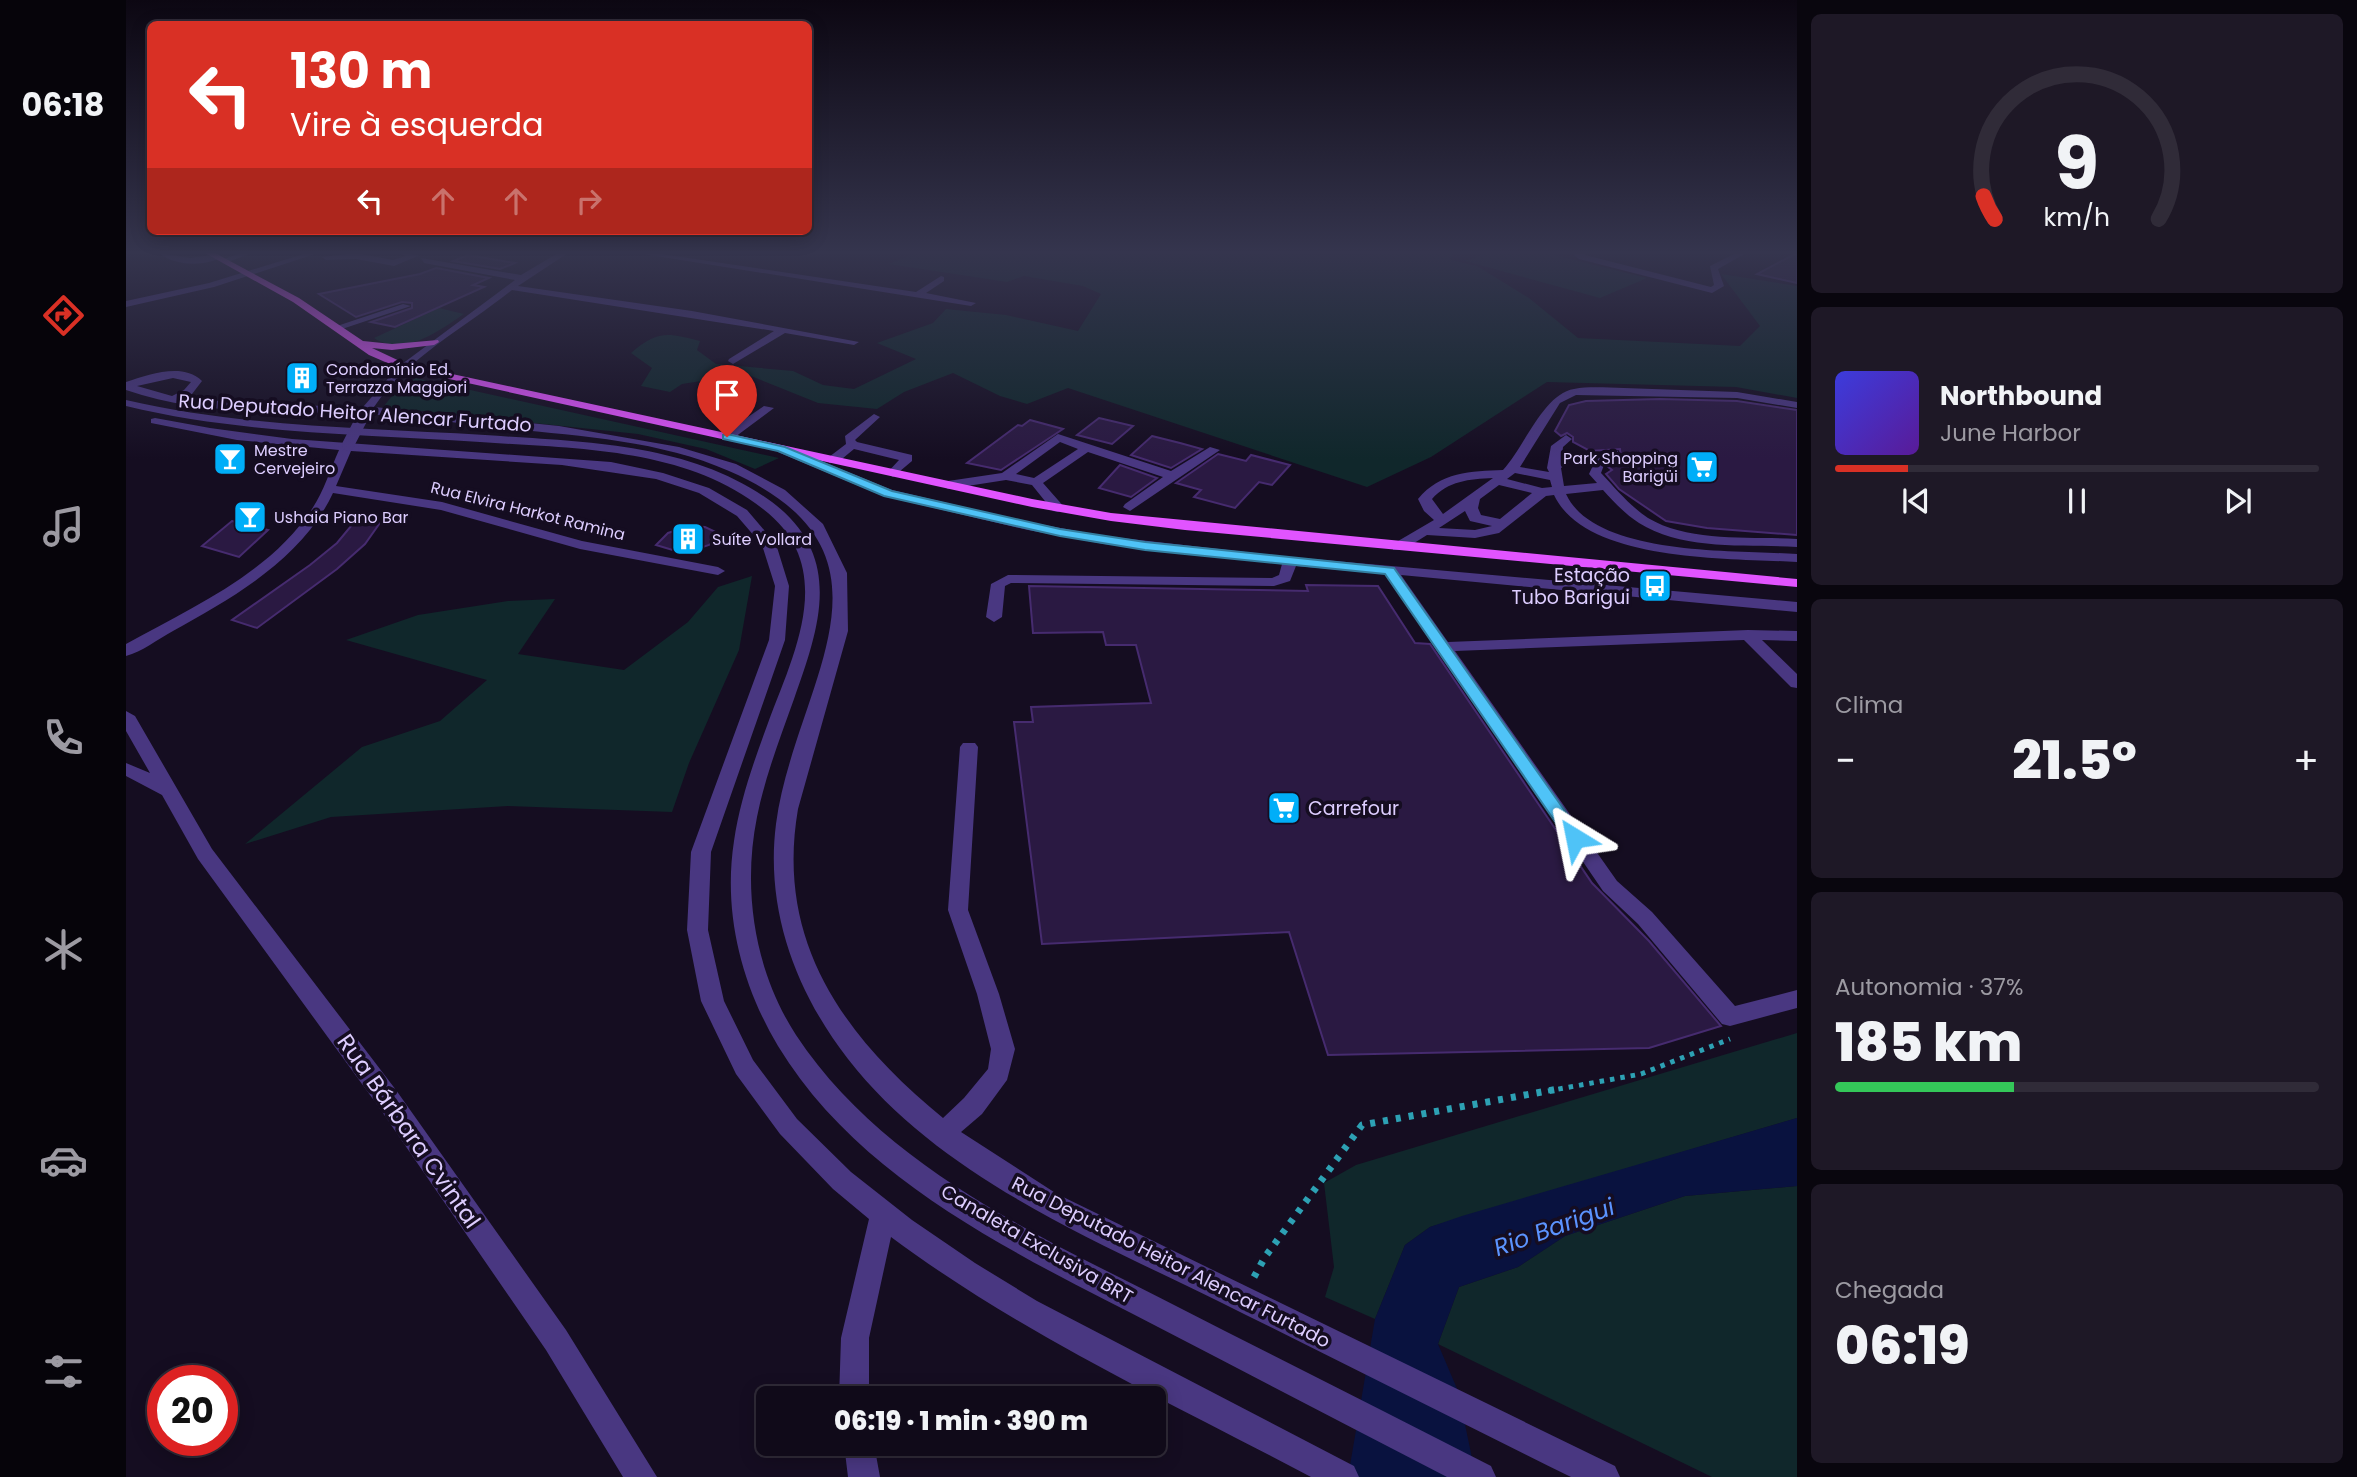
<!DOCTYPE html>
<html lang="pt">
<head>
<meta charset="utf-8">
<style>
  body { margin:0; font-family:Poppins,sans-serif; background:#1e1826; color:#f1f3f6; height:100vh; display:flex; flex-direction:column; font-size:26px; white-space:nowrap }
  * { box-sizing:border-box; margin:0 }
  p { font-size:23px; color:#9c9aa2 }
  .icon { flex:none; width:38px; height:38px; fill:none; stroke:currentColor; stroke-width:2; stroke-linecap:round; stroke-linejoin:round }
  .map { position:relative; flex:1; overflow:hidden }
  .side { display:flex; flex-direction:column; gap:14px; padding:14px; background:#09060e; width:560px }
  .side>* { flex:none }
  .guide { position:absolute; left:21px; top:21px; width:665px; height:214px; border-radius:10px; box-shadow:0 4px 18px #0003,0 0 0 2px #302b38; background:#d93025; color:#fff; overflow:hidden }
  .speed { position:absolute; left:21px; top:1365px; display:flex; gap:14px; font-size:35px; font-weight:700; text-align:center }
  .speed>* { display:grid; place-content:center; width:91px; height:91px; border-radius:50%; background:#100a19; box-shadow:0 4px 18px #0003,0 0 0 2px #302b38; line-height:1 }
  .speed .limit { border:10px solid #d22; background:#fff; color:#111 }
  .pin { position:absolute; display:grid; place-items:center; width:60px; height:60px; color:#fff; margin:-72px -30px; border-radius:50% 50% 50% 0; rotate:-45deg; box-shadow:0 0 7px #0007 }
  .pin .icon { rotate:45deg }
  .me { position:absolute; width:77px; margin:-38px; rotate:325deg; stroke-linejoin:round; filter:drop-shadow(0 0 5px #0008) }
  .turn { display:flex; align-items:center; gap:24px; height:147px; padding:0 28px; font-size:32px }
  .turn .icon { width:91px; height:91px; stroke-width:2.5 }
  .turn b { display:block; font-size:49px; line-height:60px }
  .lanes { display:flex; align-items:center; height:66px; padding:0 28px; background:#0003; justify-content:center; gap:35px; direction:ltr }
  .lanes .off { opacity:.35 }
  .big { font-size:52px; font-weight:800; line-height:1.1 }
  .side .widget { flex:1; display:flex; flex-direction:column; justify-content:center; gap:10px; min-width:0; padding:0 24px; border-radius:10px; background:#1e1826 }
  .side .dial { align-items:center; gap:0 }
  .dial svg { height:182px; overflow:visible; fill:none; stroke:#302b38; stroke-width:7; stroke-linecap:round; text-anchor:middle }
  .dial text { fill:#f1f3f6; stroke:none }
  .song { display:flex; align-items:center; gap:21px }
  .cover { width:84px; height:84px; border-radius:10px; background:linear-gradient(135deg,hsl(240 70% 55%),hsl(270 70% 35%)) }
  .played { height:7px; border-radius:4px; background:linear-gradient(90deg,#d93025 15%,#302b38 15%) }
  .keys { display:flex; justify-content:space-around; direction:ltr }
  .heat { display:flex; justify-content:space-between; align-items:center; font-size:38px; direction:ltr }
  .charge { height:10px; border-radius:5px; background:linear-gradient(90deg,#34c759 37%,#302b38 0) }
  .trip { position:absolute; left:630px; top:1386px; width:410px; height:70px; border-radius:10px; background:#100a19; box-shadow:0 4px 18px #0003,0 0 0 2px #302b38; font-weight:800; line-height:70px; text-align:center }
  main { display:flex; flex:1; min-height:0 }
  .tab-bar { display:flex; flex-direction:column; width:126px; justify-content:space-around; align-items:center; background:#06040a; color:#9c9aa2 }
  .tab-bar .icon { width:49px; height:49px }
  .tab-bar .active { color:#d93025 }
  .tab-bar b { font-size:32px; color:#f1f3f6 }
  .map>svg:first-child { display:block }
  .green { fill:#10272b }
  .water { fill:#09123f }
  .building { fill:#2a1942; stroke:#462b6f; stroke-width:2 }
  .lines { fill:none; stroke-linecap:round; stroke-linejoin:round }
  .path-far1 { stroke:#2da1b4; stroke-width:5; stroke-dasharray:4.5 6; stroke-linecap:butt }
  .path { stroke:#2da1b4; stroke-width:7; stroke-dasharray:5 8; stroke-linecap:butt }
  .minor { fill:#493781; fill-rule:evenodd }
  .major { fill:#e154ff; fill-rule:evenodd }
  .minor-bridge { stroke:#493781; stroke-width:12 }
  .route { fill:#4fc3f7; stroke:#337fa1; stroke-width:2 }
  .labels { text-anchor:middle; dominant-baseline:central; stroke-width:7; stroke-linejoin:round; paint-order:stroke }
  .far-poi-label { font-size:16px; fill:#ddcdff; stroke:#150d21; text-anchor:start }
  .far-street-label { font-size:16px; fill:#ddcdff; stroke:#150d21 }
  .street-label { font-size:19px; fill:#ddcdff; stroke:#150d21 }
  .poi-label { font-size:19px; fill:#ddcdff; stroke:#150d21; text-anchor:end }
  .near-street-label { font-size:23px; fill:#ddcdff; stroke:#150d21 }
  .near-water-label { font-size:24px; font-style:italic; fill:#5b93ff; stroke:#150d21 }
</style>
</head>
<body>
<main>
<nav class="tab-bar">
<b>06:18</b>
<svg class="icon active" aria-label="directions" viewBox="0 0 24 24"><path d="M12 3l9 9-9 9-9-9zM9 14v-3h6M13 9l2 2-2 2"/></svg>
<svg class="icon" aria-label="music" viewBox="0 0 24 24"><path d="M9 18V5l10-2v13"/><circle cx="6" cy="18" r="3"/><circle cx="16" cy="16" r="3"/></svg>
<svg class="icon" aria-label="phone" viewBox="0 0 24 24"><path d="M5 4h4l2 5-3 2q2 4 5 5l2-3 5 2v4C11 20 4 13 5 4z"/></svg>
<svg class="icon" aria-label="climate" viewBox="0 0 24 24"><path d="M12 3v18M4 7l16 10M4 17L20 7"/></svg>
<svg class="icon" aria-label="car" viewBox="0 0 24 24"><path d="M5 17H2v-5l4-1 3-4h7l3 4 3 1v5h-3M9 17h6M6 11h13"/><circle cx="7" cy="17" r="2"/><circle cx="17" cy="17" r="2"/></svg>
<svg class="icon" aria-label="filters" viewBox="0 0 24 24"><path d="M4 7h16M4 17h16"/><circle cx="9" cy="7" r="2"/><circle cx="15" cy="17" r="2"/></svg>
</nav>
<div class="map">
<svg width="1671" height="1477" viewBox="0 0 1671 1477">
  <rect width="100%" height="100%" fill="#150d21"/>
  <path class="green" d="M789,253H1172L1174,255L1327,253L1325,260L1351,266L1403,298L1452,338L1614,346L1634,326L1595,274L1671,286V398L1610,387L1421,382L1305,457L1241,487L942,388L901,404L874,396L827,373L778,392L751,409L692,403L620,374L556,384L544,392L515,386L526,368L505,353C532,330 541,333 574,341L571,350L590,364L667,371L697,385L728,389L790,359L751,343L807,323L820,309L880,315L952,331L975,294L957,286L898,276L881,282L763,264Z
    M1362,253H1420L1521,278L1474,298L1339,261Z
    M313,308L338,314C314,330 278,358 248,338Z
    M290,378L653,458L629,469L580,449L512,434L257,407L271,390Z
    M626,576L613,650L563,763L546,812L382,806L205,817L119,844L236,747L314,721L361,680L220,640L292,615L382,601L429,599L392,654L498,670L562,622L592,587Z
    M1671,1033V1118L1304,1227L1279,1245L1249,1319L1199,1297L1208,1267L1198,1183L1230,1165Z
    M1671,1186V1477H1586L1312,1344L1333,1287L1392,1267L1439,1236L1559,1196Z"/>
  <path class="water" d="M1671,1118V1186L1559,1196L1439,1236L1392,1267L1333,1287L1312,1344L1332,1391L1350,1477H1222L1249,1319L1279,1245L1304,1227L1336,1216Z"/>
  <path class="building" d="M1671,253V283L1631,274Z
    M342,255L389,263L374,269L327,261Z
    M310,268L363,278L347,285L358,287L269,327L245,322L286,308V303L276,302L230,317L193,294L294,274Z
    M1534,399L1611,401L1671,410V535L1581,528L1540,521L1493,489L1480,474L1486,470L1481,466L1495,457L1494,449L1464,451L1447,442V437L1441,433L1435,436L1429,431L1443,405L1460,401Z
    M973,418L1007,426L986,444L951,435Z
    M904,420L937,429L875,470L841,463L892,425L896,426Z
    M1026,436L1054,443L1076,449L1045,468L1005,455Z
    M1092,454L1120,461L1125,455L1164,465L1146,485L1133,482L1109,508L1068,497L1075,490L1050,483Z
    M994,465L1031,478L1005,497L973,488Z
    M230,520H256L239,544L211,569L131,628L106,620L184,565L211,543Z
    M106,521L142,530L113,557L76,546Z
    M564,526L579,527L594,534L583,545L568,550L550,551L530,545L542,533Z
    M1180,585L1252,586L1289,643L1304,644L1466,883L1523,941L1595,1026L1523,1048L1202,1055L1163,932L916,944L888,722H907L905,707L1025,703L1010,645H980L977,632L907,633L903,586L1182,591Z"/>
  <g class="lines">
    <path class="path-far1" d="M1422,1091L1515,1074L1604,1039"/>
    <path class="path" d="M1128,1277L1139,1257L1236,1125L1432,1089"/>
    <path class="minor" d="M33,253L64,258L92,254L96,257C78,267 49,266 33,253Z
      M115,253H126L99,263L95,260Z
      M181,253H192L88,287L0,307V301L83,283Z
      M230,253L267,260L280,256L273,253L294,255L268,266L230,259L200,260L196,257Z
      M432,253H442L392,286L566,311L733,342L728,345L659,333L607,364L602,361L603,359L648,331L386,290C340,327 282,357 248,407L433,426L553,447L610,464L659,490L697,524L721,573L722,631L672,809C649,942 718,1037 817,1118L838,1098L862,1069L865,1049L851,994L822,910L834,747L837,743H849L852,747L842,910L873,994L889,1049L881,1080L856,1114L835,1132L931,1194L1489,1466L1494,1477H1445C1328,1419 1211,1360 1094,1302C964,1238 813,1176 722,1059C670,992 639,910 650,824C668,685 792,554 603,471C535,441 456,436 384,429C340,424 297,418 254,415L244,414L238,417L233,413C155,411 75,416 0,390V382C23,375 56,362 76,381L66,394L58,398L129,404L237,407L272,367L389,280L298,263L295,258L395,275ZM47,378L65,382L58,390L46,396L11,386Z
      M511,253H529L790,292L815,276L818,277V281L800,293L850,303L845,306Z
      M1450,253H1460L1459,255L1585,287L1588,285L1584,266L1610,253H1620L1592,269L1598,286L1586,293L1453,259L1448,255Z
      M277,304L285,306L213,330L205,328Z
      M1498,388L1611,392L1671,402V408L1611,398L1450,395L1434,403L1394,467L1423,472L1421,468L1425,446L1440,435L1446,439L1437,447L1436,457L1492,451V457L1478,465L1475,473C1490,489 1504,506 1522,518C1564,543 1625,536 1671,539V547C1621,544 1557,551 1513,523C1499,514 1488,502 1477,490L1440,494C1469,557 1612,550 1671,554V562C1605,558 1460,563 1428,495L1420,496L1373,533L1349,538L1301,535L1277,550H1267V544L1308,520L1298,511L1292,499C1314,472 1345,471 1377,470C1398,448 1417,394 1448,389C1464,386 1482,388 1498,388ZM1470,459L1463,474L1471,483L1438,486L1435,468L1445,461ZM1389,473L1424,480L1426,487L1416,488L1381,479ZM1367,478L1317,514L1306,499C1322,481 1343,479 1367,478ZM1373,485L1406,493L1374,519L1355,515L1352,508L1354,499ZM1339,511L1344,521L1366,526L1349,530L1313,528Z
      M0,400C116,427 240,428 359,435C456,442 564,442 646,502C719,557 693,628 668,699C654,738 639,777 631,817C616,891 629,972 670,1035C758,1168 915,1237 1052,1307C1156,1360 1261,1413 1365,1466L1370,1477H1321C1225,1427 1128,1377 1032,1327C895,1256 735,1183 652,1046C615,984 597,912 608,841C614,800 628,761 642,723C668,653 713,567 637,509C558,447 450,449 354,442C237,434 115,434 0,406Z
      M638,406L648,408L605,440H597V434Z
      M748,414L754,417L729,440L731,442L786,455V461L767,477L761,473L773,460L728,449L711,463H703V457L720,444L719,436Z
      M29,418L84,428L166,439L485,462L537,473L583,488L621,510L650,544L663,586L659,640L585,852L582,930L598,1001L627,1060L671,1119L725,1172L786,1220L849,1263L911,1301L1228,1466L1233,1477H1185C1043,1402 894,1333 765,1237L743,1338V1398H713L715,1338L743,1219L707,1189L654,1134L610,1074L575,1001L561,930L565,852L643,640L649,586L636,545L611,516L573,493L530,479L436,465L225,451L210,486L316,502L456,541L592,567L599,571L592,575L454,549L315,510L207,493C176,559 108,597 47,631C32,639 16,652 0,656V644C65,608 143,574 186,509C198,491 204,470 213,450L111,440L25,423V419Z
      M932,434L1045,471L1084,447L1094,450L1004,511L997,507L999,504L1037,477L962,452L917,483L939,508L932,512L927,511L906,485L880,480L822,489L816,485L822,481L876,473ZM934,442L952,449L908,478L890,474Z
      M656,445L766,490L902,522L978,536L1164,557L1671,602V612L1275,575L1322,642L1622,630L1671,631V641L1636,640L1671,674V688L1665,687L1618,640L1329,651L1491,881L1526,912L1609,1006L1671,990V1008L1604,1026L1596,1024L1512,924L1477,891L1260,574L1170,566L1164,581L1148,586L885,583L879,586L876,617L868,622L860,617L865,584L882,575L1146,578L1153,575L1156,564L978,544L902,530L757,496L652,452L650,449Z
      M0,711L9,716L86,849L270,1090L440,1330L531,1477H497L420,1350L252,1106L72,859L36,795L0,776V763L24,773L0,731Z
      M718,1444H748L754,1477H722Z"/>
    <path class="major" d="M79,253H89L173,298L237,341L266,344L312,340L313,342L308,345L266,350L246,348L280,364L906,499L985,513L1671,579V587L1059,530L985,521L906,507L273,368L243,355L167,302Z"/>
    <path class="minor-bridge" d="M222,445L238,414"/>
  </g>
  <linearGradient id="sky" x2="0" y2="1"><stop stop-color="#0c0712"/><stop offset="0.55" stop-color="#35354e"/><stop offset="1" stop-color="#35354e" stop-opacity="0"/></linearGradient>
  <rect width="1671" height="459" fill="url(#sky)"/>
  <path class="route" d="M601,434L659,447L766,491L934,529L1019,542L1268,568L1458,838L1455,842H1443L1259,574L1019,550L934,536L758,496L652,451L597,439V435Z"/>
  <defs>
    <symbol id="building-square" viewBox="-11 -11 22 22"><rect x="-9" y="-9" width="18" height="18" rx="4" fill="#00aef8" stroke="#150d21"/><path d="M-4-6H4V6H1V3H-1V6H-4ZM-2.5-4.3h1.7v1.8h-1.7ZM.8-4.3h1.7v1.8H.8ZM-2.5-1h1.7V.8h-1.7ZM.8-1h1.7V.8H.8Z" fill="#fff"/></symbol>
    <symbol id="bar-square" viewBox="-11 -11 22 22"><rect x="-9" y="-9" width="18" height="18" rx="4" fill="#00aef8" stroke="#150d21"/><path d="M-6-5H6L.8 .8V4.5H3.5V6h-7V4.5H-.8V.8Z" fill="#fff"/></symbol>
    <symbol id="supermarket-square" viewBox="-11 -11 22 22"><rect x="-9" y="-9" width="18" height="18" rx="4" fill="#00aef8" stroke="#150d21"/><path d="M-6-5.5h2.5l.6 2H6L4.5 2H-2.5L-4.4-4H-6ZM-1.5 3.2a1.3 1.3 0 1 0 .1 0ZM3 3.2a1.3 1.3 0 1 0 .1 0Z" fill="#fff"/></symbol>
    <symbol id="bus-square" viewBox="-11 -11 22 22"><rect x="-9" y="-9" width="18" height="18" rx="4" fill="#00aef8" stroke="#150d21"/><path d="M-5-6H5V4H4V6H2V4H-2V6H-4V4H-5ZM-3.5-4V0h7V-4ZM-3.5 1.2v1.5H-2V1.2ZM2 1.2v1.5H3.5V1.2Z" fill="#fff"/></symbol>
  </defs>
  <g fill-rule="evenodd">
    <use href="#building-square" x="157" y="359" width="38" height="38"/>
    <use href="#bar-square" x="85" y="440" width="38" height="38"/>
    <use href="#supermarket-square" x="1557" y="448" width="38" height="38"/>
    <use href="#bar-square" x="105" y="498" width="38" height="38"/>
    <use href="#building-square" x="543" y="520" width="38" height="38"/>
    <use href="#bus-square" x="1510" y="567" width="38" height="38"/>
    <use href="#supermarket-square" x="1139" y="789" width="38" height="38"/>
  </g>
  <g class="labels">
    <g class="far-poi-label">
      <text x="200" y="369">Condomínio Ed.<tspan x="200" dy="18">Terrazza Maggiori</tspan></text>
      <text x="128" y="450">Mestre<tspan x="128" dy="18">Cervejeiro</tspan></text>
      <text x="1552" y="458" text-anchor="end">Park Shopping<tspan x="1552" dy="18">Barigüi</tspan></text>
      <text x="148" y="517">Ushaia Piano Bar</text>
      <text x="586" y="539">Suíte Vollard</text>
    </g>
    <g class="far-street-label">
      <text transform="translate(402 511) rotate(14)">Rua Elvira Harkot Ramina</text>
    </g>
    <g class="street-label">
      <text transform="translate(229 413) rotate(4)">Rua Deputado Heitor Alencar Furtado</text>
      <text transform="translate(911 1244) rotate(30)">Canaleta Exclusiva BRT</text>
      <text transform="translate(1045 1262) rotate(27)">Rua Deputado Heitor Alencar Furtado</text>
    </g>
    <g class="poi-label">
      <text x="1504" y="575">Estação<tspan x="1504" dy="22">Tubo Barigui</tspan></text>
      <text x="1182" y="808" text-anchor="start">Carrefour</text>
    </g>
    <g class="near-street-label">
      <text transform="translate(283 1131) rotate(55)">Rua Bárbara Cvintal</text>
    </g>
    <g class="near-water-label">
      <text transform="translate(1428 1227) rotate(-20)">Rio Barigui</text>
    </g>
  </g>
</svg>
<div class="speed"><div class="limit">20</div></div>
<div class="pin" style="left:601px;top:437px;background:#d93025"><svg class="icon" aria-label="arrive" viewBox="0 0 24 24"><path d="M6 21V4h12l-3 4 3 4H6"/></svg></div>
<svg class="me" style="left:1449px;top:838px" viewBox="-20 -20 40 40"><path d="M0-17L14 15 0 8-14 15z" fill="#4fc3f7" stroke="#fff" stroke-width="4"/></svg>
<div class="trip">06:19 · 1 min · 390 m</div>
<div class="guide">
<div class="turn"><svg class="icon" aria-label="left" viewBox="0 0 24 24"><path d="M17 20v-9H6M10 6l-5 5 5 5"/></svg><div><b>130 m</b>Vire à esquerda</div></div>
<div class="lanes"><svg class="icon" aria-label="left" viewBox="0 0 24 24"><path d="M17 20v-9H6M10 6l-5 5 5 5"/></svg><svg class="icon off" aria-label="ahead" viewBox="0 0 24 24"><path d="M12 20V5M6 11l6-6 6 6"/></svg><svg class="icon off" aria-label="ahead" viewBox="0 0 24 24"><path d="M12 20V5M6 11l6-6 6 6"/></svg><svg class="icon off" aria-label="right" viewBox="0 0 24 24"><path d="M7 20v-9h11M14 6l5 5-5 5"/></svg></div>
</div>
</div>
<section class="side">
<div class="widget dial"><svg viewBox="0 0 100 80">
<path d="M14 69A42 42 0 1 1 86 69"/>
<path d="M14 69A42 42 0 0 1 9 59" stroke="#d93025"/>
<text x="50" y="56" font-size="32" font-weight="700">9</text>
<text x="50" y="72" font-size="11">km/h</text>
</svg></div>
<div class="widget">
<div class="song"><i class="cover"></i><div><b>Northbound</b><p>June Harbor</p></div></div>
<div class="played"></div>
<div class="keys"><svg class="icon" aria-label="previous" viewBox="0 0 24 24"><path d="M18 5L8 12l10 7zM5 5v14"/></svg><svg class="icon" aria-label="pause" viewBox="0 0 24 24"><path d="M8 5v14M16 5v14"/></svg><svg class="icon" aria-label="next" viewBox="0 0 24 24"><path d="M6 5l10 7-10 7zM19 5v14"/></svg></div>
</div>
<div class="widget"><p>Clima</p>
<div class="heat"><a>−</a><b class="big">21.5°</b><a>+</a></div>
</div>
<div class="widget"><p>Autonomia · 37%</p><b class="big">185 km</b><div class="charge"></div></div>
<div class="widget"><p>Chegada</p><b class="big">06:19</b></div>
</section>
</main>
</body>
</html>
